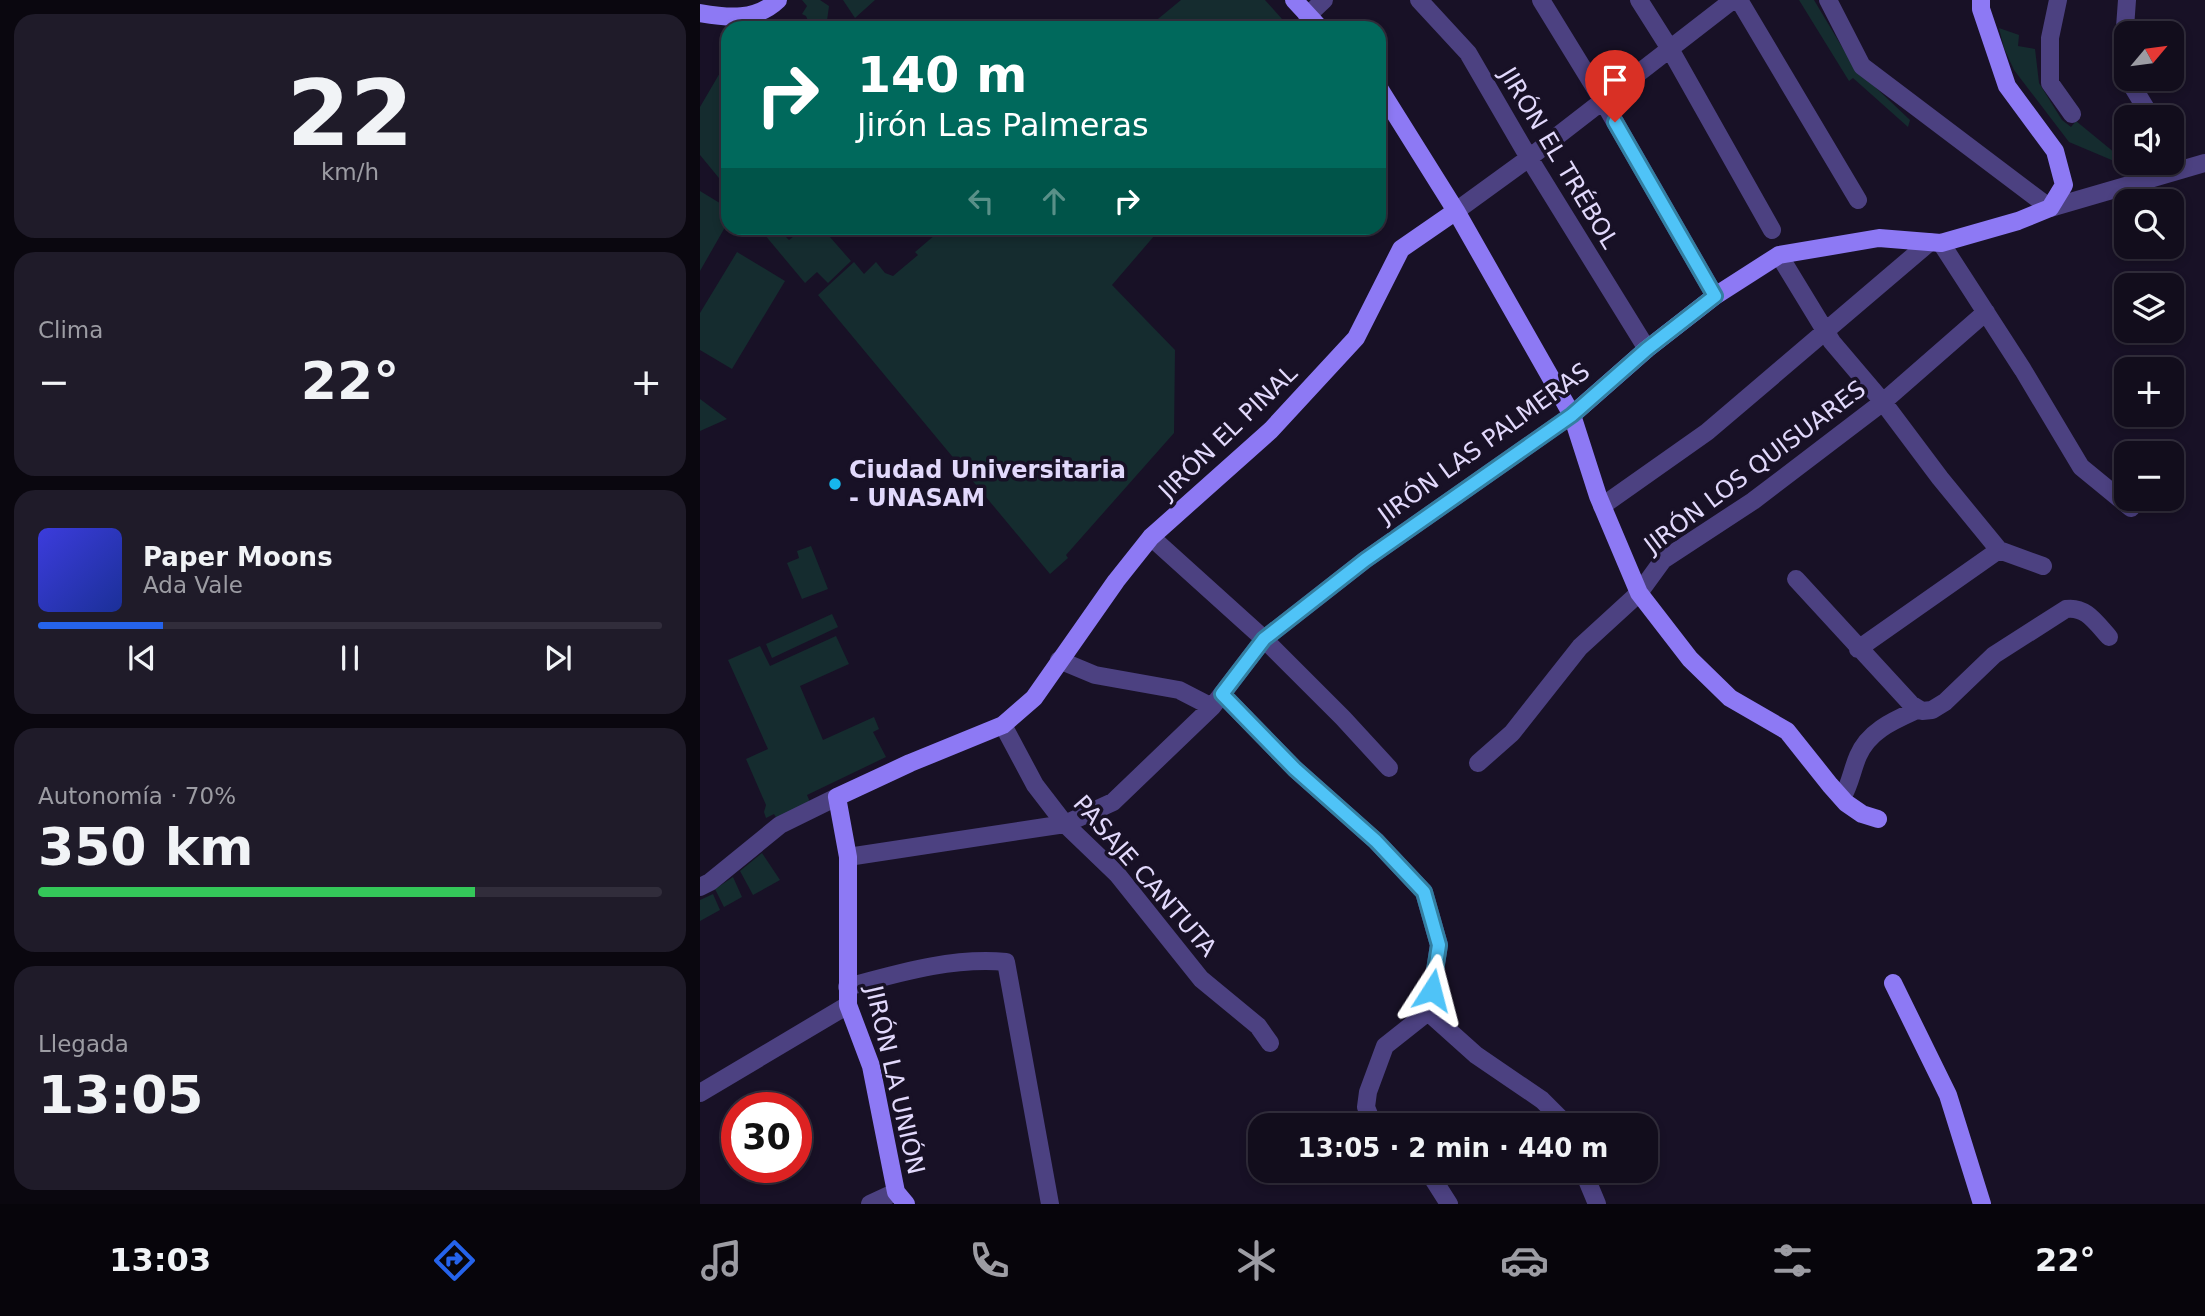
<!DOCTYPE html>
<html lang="es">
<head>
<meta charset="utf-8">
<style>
  body { margin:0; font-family:"DejaVu Sans",sans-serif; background:#1f1b29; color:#f1f3f6; height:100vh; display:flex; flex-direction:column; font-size:26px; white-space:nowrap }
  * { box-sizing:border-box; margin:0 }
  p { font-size:23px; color:#9c9ca3 }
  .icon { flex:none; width:38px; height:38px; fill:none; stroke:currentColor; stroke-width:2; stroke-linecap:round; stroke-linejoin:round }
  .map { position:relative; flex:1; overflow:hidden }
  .drawer { display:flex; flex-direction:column; gap:14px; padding:14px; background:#0a070f; width:700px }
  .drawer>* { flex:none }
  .top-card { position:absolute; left:21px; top:21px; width:665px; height:214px; border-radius:21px; box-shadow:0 4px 10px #0003,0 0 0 2px #312d3b; background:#00695c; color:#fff; overflow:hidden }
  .needle { width:46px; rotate:61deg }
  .controls { position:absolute; left:1414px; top:21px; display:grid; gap:14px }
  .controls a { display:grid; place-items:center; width:70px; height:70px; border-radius:14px; background:#120d1c; box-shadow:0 4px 10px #0003,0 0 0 2px #312d3b; font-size:35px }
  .speed { position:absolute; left:21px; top:1092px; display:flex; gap:14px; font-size:35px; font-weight:700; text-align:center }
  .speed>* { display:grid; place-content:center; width:91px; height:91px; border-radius:50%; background:#120d1c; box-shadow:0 4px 10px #0003,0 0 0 2px #312d3b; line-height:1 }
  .speed .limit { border:10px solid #d22; background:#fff; color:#111 }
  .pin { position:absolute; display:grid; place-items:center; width:60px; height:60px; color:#fff; margin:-72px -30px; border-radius:50% 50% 50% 0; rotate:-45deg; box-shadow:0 0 7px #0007 }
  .pin .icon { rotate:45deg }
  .me { position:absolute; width:77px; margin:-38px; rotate:9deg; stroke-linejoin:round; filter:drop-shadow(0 0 5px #0008) }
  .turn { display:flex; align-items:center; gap:24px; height:147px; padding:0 21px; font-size:32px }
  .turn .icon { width:91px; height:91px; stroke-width:2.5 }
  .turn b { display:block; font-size:49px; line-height:60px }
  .lanes { display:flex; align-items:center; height:66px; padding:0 21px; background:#0003; justify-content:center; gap:35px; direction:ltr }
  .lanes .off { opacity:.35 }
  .big { font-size:52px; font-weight:700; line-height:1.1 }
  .drawer .tile { flex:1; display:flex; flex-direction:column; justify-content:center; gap:10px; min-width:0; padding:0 24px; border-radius:21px; background:#1f1b29 }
  .drawer .dial { align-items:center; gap:0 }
  .dial b { font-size:91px; line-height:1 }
  .song { display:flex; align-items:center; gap:21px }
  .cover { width:84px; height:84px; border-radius:10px; background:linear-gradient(135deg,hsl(240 70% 55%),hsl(230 70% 35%)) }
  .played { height:7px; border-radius:4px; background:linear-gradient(90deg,#2563eb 20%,#312d3b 20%) }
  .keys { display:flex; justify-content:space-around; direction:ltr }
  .heat { display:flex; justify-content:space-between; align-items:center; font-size:38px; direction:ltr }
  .charge { height:10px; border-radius:5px; background:linear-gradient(90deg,#34c759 70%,#312d3b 0) }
  .trip { position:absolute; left:548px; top:1113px; width:410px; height:70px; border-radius:21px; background:#120d1c; box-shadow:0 4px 10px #0003,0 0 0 2px #312d3b; font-weight:700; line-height:70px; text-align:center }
  .dock { display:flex; height:112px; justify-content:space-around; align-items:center; background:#07050b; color:#9c9ca3 }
  .dock .icon { width:49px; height:49px }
  .dock .current { color:#2563eb }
  .dock b { font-size:32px; color:#f1f3f6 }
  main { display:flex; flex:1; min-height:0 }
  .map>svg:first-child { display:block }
  .green { fill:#152c2f }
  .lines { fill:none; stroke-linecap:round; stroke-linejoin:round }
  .street { stroke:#4c4181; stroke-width:18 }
  .secondary { stroke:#8d79f4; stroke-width:18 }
  .route-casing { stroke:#337fa1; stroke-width:18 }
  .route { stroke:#4fc3f7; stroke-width:12 }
  .poi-dot { fill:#16b7ec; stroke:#181126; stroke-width:2.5 }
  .labels { text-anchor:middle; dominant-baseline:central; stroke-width:7; stroke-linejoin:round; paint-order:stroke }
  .street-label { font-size:24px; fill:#e2d9fc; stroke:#181126 }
  .poi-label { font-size:24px; font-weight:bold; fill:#e2d9fc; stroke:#181126; text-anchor:start }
</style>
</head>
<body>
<main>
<section class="drawer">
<div class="tile dial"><b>22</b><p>km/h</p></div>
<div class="tile"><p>Clima</p>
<div class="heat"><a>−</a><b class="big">22°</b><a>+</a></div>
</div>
<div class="tile">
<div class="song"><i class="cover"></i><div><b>Paper Moons</b><p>Ada Vale</p></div></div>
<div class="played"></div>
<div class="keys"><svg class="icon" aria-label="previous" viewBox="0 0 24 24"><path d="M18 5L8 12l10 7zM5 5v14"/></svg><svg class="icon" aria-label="pause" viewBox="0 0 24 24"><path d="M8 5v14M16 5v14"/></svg><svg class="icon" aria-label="next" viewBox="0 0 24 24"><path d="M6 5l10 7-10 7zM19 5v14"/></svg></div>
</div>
<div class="tile"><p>Autonomía · 70%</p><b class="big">350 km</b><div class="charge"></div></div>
<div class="tile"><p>Llegada</p><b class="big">13:05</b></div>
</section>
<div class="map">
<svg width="1505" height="1204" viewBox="0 0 1505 1204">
  <rect width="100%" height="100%" fill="#181126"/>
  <path class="green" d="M102,0H120L129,6L126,28H111L106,16L102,14L107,6Z
    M143,0H175L155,18Z
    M481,0H565L590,28H447Z
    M1099,0H1114L1154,67L1210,120L1208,127L1153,78L1149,81Z
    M1299,28L1319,35L1318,46L1335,49L1339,83L1362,120L1371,127L1376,121L1415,153L1414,161L1369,142L1314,70L1304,48Z
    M28,59V157L21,164L28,172V189L0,155V107Z
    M0,191L28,208V222L0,271Z
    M59,228H77L89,240L104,228H122L151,261L128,283L117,272L105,283Z
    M254,228H461L412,285L475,350L474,433L366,555L368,558L350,574L118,295L154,262L164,274L176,262L185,273L193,276L218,255L215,252L242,229L246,234Z
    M37,252L85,281L32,369L0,350V313Z
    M0,399L27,419L0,431Z
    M111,546L128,589L102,599L87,563L99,558L97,551Z
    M132,614L138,627L72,658L66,644Z
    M136,636L149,664L100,686L123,740L174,717L179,729L173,732L186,757L107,795L110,802L77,819L74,814L66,818L64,812L66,805L46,759L68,749L28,660L60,646L70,666Z
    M62,853L80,880L53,895L40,871Z
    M33,877L42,897L24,907L15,889Z
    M13,894L20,910L0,921V900Z"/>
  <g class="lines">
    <path class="street" d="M719,0L768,53L829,158L947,349
      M841,0L903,101L1015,296
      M939,0L970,49L1072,230
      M1039,0L1158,200
      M1128,0L1162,66L1350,208L1505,163
      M1358,0L1350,38V83L1372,114
      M607,16L624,0
      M1426,77L1422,69L1427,0
      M1428,79L1448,112
      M756,211L829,158L1033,0
      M1241,243L1323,370L1381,467L1431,508
      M1079,255L1132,342L1183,402L1240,478L1299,550L1158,649
      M902,506L1007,432L1230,242
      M451,537L564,639L643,718L689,768
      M1299,550L1343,566
      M1096,579L1211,704L1222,711L1232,710L1245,702L1294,655L1366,609C1386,606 1396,623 1409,637
      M359,660L395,675L479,690L512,707
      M522,694L595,769L676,841L724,892L739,945L728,1012
      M303,725L335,785L365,824L417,874L501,979L558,1026L570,1043
      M778,763L812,733L880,647L939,593L963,560L1053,501L1183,402L1286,312
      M1142,798C1150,785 1152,770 1158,756C1169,730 1195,720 1219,709
      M148,857L365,824L413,802L512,707L564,639L665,560L872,415
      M0,887L10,882L80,825L137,797
      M147,987C199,973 252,957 306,962L350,1204
      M728,1012L776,1055L842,1100L867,1125
      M0,1093L148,1005
      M680,1125L670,1117L666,1107L668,1092L685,1046L728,1012
      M728,1171L749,1204
      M888,1171L887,1180L897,1204
      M170,1204L196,1192"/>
    <path class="secondary" d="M594,0L620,28
      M0,13C28,18 56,21 78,0
      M679,88L756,211L872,415L898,496L939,593L990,659L1030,698L1087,731L1130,785L1146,803L1162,814L1178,819
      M872,415L947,349L1015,296L1079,255L1179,238L1241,243L1318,221L1350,208L1364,185L1355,151L1307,86L1281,9V0
      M1193,983L1248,1095L1282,1204
      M206,1204L196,1192L171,1066L148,1005V857L137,797L210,763L303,725L334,698L416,581L451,537L571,430L656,338L701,249L756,211"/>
  </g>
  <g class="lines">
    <defs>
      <path id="route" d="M732,990L739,945L724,892L676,841L595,769L522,694L564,639L665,560L872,415L947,349L1015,296L915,122"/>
    </defs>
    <use href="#route" class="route-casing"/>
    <use href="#route" class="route"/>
  </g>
  <circle class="poi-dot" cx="135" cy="484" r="7"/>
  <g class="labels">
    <g class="street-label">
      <text transform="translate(859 158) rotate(59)">JIRÓN EL TRÉBOL</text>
      <text transform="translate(528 432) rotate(-44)">JIRÓN EL PINAL</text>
      <text transform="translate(784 443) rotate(-36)">JIRÓN LAS PALMERAS</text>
      <text transform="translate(1055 467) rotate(-37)">JIRÓN LOS QUISUARES</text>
      <text transform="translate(445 876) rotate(49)">PASAJE CANTUTA</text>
      <text transform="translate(195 1080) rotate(77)">JIRÓN LA UNIÓN</text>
    </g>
    <g class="poi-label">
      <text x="149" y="470">Ciudad Universitaria<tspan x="149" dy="28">- UNASAM</tspan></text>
    </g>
  </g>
</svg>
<div class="controls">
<a><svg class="needle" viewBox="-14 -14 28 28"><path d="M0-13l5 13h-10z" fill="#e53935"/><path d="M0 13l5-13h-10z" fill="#9c9ca3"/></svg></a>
<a><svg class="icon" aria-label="sound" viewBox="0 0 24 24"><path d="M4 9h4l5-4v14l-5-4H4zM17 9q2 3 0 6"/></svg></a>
<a><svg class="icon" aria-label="search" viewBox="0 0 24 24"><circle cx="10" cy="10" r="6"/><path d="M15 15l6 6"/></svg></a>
<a><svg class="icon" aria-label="layers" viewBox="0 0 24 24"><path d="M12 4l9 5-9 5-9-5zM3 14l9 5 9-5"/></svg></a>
<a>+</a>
<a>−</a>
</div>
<div class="speed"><div class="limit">30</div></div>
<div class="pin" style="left:915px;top:122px;background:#d93025"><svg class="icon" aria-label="arrive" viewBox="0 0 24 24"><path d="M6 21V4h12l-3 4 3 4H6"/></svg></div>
<svg class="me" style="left:732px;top:990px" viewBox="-20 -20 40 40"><path d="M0-17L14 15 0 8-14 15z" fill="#4fc3f7" stroke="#fff" stroke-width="4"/></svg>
<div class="trip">13:05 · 2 min · 440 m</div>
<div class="top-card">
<div class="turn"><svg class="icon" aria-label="right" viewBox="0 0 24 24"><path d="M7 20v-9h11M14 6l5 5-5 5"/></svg><div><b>140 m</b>Jirón Las Palmeras</div></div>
<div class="lanes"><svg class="icon off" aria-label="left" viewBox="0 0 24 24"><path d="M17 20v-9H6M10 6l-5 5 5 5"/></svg><svg class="icon off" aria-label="ahead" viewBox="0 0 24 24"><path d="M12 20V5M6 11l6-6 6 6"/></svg><svg class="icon" aria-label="right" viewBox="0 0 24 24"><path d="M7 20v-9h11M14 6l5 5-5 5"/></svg></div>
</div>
</div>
</main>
<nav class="dock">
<b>13:03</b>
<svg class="icon current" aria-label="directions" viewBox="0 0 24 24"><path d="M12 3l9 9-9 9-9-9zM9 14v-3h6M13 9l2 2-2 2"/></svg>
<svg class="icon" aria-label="music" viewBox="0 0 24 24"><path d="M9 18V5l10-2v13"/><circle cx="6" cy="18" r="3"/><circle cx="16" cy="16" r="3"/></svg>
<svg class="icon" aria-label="phone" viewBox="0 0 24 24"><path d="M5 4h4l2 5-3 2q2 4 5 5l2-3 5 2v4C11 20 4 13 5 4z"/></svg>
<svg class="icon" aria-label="climate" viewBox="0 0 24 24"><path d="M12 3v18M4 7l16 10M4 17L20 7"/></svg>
<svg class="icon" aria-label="car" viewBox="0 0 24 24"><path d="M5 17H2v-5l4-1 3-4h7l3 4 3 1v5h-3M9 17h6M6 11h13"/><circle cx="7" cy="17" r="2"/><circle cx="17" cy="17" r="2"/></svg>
<svg class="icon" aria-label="filters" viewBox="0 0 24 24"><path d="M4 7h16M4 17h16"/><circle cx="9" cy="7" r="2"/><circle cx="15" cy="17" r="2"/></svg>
<b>22°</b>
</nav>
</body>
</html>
